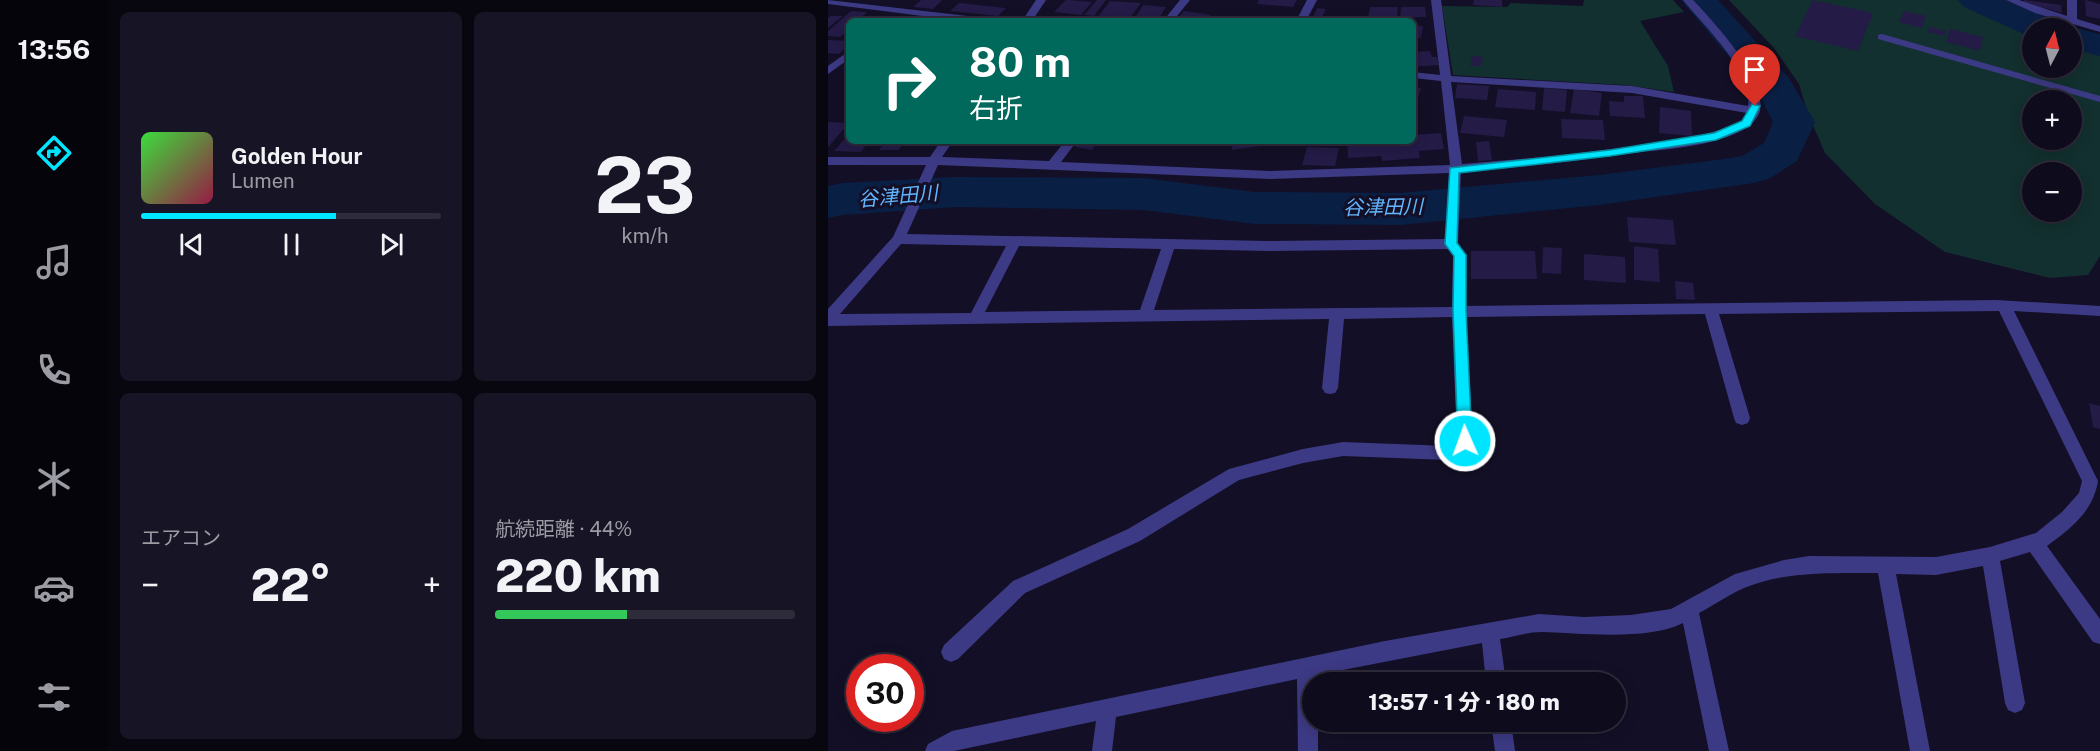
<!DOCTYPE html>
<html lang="ja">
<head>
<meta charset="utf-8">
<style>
  body { margin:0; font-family:"Public Sans","Noto Sans JP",sans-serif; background:#171425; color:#f1f3f6; height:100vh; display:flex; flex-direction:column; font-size:22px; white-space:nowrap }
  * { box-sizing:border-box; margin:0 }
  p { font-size:20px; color:#9b9ba3 }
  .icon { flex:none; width:33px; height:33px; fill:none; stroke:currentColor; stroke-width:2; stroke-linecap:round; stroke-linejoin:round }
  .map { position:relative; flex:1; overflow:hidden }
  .panel { display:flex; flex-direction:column; gap:12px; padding:12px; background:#08060f; width:720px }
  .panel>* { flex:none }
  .hud { position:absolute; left:18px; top:18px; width:570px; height:126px; border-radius:9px; box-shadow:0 3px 15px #0003,0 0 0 2px #2e2b3b; background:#00695c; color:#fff; overflow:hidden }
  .needle { width:39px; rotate:7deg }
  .buttons { position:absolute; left:1194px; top:18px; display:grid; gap:12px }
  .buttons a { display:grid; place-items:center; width:60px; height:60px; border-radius:50%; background:#0e0b1c; box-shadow:0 3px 15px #0003,0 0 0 2px #2e2b3b; font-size:30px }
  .speed { position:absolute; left:18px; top:654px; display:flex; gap:12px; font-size:30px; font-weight:700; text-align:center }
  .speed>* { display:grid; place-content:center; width:78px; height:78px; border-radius:50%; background:#0e0b1c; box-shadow:0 3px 15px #0003,0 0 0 2px #2e2b3b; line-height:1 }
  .speed .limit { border:9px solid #d22; background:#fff; color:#111 }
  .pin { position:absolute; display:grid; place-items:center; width:51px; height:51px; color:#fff; margin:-62px -26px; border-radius:50% 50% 50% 0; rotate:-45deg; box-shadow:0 0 6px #0007 }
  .pin .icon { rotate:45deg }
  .me { position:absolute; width:66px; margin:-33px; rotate:358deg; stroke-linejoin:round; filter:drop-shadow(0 0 4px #0008) }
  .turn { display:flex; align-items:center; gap:21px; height:126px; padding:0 24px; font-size:27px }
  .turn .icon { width:78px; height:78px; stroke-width:2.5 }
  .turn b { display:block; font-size:42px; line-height:51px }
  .big { font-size:45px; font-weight:800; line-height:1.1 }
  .panel .card { flex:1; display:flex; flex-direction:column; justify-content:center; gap:9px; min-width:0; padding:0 21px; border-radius:9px; background:#171425 }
  .panel .dial { align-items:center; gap:0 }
  .dial b { font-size:78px; line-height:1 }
  .song { display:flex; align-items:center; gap:18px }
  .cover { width:72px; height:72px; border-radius:9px; background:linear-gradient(135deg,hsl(120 70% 55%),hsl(340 70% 35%)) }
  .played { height:6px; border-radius:3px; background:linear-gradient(90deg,#00e5ff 65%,#2e2b3b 65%) }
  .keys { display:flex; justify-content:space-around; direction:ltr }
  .heat { display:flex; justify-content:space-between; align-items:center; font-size:33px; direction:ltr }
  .charge { height:9px; border-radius:4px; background:linear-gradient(90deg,#34c759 44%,#2e2b3b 0) }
  .panel .tiles { flex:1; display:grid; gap:12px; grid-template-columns:repeat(2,1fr) }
  .trip { position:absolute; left:474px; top:672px; width:324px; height:60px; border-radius:30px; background:#0e0b1c; box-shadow:0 3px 15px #0003,0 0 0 2px #2e2b3b; font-weight:800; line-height:60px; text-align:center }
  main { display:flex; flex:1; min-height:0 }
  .tab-bar { display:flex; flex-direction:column; width:108px; justify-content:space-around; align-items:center; background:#06040b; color:#9b9ba3 }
  .tab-bar .icon { width:42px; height:42px }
  .tab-bar .selected { color:#00e5ff }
  .tab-bar b { font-size:27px; color:#f1f3f6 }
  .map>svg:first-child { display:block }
  .green { fill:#12302f; fill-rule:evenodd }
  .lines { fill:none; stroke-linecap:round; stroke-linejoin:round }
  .river { fill:#0a1f44; fill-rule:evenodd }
  .building { fill:#241b47 }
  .street { fill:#3d3a85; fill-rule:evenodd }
  .route { fill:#00e5ff; stroke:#0095a6; stroke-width:1.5 }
  .labels { text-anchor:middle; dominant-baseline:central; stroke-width:6; stroke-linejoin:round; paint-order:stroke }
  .water-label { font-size:20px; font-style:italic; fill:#62b6ff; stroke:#130f26 }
</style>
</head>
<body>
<main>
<nav class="tab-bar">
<b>13:56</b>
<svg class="icon selected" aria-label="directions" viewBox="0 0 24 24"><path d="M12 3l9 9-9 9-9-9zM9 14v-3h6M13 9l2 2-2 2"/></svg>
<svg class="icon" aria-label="music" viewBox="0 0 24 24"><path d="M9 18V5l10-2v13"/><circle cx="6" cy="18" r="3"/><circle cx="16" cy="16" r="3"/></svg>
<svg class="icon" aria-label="phone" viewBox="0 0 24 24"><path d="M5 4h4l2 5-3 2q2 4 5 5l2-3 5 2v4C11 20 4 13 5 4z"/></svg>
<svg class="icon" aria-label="climate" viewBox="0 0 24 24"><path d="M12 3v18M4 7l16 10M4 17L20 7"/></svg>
<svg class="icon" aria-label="car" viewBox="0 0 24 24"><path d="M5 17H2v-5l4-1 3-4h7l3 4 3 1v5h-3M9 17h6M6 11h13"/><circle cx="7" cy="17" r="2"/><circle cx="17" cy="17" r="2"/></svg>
<svg class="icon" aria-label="filters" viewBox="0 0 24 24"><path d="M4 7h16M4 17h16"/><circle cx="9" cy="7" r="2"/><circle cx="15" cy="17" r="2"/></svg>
</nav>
<section class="panel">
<div class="tiles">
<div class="card">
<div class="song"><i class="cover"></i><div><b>Golden Hour</b><p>Lumen</p></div></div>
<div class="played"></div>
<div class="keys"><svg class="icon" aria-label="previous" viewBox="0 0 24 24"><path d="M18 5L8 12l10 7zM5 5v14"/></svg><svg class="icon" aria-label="pause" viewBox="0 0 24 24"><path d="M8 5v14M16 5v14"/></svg><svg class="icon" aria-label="next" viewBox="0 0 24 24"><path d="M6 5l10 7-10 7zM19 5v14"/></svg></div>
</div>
<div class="card dial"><b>23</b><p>km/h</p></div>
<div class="card"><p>エアコン</p>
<div class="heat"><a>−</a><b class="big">22°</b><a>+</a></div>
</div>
<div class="card"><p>航続距離 · 44%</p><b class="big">220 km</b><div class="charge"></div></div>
</div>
</section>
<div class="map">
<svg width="1272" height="751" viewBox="0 0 1272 751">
  <rect width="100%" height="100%" fill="#130f26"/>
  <path class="green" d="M756,0H845L856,12L812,21L840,66L846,92L797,85L625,75L614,6L679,7L683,3L755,6Z
    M901,0H1129L1204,32V68H1244V46L1272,54V256L1260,275L1222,278L1117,252L1047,204L997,153L980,114L971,84L946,48ZM1204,100H1244V140H1204ZM1204,172H1244V212H1204Z"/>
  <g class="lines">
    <path class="river" d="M853,0H890L961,78L987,122L969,161L942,178L926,183L771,205L572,225L427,224L315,210L128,207L15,215L0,218V186L15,183L128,177L315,178L427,192L572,193L771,175L896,159L914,156L936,143L945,122L929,90Z
      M1130,0H1178L1226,20L1231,28H1204V37L1200,36L1136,7Z
      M1244,27L1272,34V56L1244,49V28H1237Z"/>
  </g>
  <path class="building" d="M93,0H114L105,9L85,7Z
    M238,0H241L264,2L253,15L226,12Z
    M269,0H278L266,16L256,15Z
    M431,0H469L465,7L429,4Z
    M646,0H674V7L645,5Z
    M985,0L1045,13L1030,51L967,36Z
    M1196,0L1233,5L1234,13L1196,2Z
    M1257,0L1272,4V19L1258,16Z
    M282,1L313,3L300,21L268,19Z
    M131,3L178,8L170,16L122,11Z
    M315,5L338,7L329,21H305Z
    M542,7H570L569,18H540Z
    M573,7H597L598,17L572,18Z
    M489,8L498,9L494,17L510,18L509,21H483Z
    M23,11L39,12L30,21H21V29L12,37L0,36V31Z
    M356,11L383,15L378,21H347Z
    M1076,11L1098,16L1094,28L1071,22Z
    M3,16H15L0,28V18Z
    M585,26H595L593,38H585Z
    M1102,27L1118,31L1116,36L1100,32Z
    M1122,29L1155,37L1152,51L1118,42Z
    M0,40L21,41V44L11,54L0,53Z
    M602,51L604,57H609L611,65L585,67V52Z
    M644,56L655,57L653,66H642Z
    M629,84L661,86L659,100L627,98Z
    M585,87L593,88L586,110H585Z
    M716,88L739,90L737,112L714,110Z
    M670,89L708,92L707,110L667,107Z
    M746,89L774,93L771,116L742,113Z
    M796,96H815L817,118L782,116L781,101L796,102Z
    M832,107L863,111L864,136L831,133Z
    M636,116L679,120L676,137L632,133Z
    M733,119L775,120L777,140L734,138Z
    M0,122L21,123L0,147Z
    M613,133L616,149L591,151L592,158L554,161L553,156L520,158L519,141H585V135Z
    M21,134V141H41L33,152L6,151Z
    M58,141H95L93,143L75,144L71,150H51Z
    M252,141H270L264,150L247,147Z
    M404,141H447V144L404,150Z
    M471,141H514V144H470Z
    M661,141L664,160L650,161L648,142Z
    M479,147L511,148L507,166L474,165Z
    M799,217L845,220L848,245L801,242Z
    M806,246L830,249L832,282L806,280Z
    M715,247L734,248L733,274L714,273Z
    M643,251H707L709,279H643Z
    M756,254L797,257L798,283L756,280Z
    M847,281L865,283L867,300L848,299Z
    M1261,403L1272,406V429L1265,427Z"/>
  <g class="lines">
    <path class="street" d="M0,0L157,18L162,21H134L0,4Z
      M208,0H218L204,21H194Z
      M352,0H362L345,21H335Z
      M479,0H489L478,21H468Z
      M603,0H613L623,76L804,86L920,106C925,71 875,25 855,0H865C886,22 939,79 932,111C928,125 909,134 896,138C867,148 836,149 806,153C749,161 691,168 633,172L630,243L639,255L638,306L1168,300L1272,306V316L1186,311L1270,481C1265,512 1243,528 1219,546L1272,619V644L1265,642L1202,552L1172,561L1197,703L1194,710L1187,713L1180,710L1177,703L1155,566L1108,575L1068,574L1102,751H1082L1050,573H1040C999,573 955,572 916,588C900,595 886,605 871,613L901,751H881L855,623C820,641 752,633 713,632C700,632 685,637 672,639L678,682H658L654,643L489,675V682H484V722H490V751H470L469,679L288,717L284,751H264L268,721L126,751H97L100,744L124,731L557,641L711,614L756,617L803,615L843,609L907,574L956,560L981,556L1108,557L1162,547L1208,533L1234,512L1251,493L1254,481L1171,311L891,314L922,418L920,423L914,425L908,423L906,418L877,314L638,317L645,441L641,452L620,460L515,456L475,463L411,480L312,541L197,593L130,659L123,662L116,659L113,652L116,645L185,581L300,529L401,469L475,449L515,442L620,446L629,442L624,317L516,319L510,388L507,393L502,394L497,393L494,388L501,319L0,326V309L65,237L98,165H0V157H102L113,141H125L114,157L221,161L237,141H249L233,162L442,171L622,165L613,81L585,78V72L612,75ZM623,82L804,93L919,113L914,120L902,127L856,140L727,156L634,164ZM110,165L442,179L621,173L617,239L440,241L79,234ZM73,244L178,246L143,313L12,314ZM191,246L333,249L312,310L157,312ZM346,249L440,251L620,249L625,256L624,307L326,310Z
      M1178,0H1191L1239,16V0H1249V19L1272,26V32L1207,13Z
      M1054,34L1272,96V102L1050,39V35Z
      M21,51V59L0,74V66Z
      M663,722H683L687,751H667Z"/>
  </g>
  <path class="route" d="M924,104L932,106L922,126L888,140L782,156L631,173L629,243L638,255V311L644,441L642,446L637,448L632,446L630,441L625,311L626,256L617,244L622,168L782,150L886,133L914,121Z"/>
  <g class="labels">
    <g class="water-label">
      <text transform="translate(70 196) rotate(-5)">谷津田川</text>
      <text transform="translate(555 207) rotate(-1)">谷津田川</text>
    </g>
  </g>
</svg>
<div class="buttons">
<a><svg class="needle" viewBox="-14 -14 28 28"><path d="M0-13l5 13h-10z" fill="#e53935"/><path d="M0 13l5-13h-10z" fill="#9b9ba3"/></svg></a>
<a>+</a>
<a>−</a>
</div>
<div class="speed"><div class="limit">30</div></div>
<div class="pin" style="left:927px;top:106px;background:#d93025"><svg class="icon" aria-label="arrive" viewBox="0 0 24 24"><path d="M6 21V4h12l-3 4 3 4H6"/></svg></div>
<svg class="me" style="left:637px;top:441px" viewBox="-20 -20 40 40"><circle r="17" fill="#00e5ff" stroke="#fff" stroke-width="3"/><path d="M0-11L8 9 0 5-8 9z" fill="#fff"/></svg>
<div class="trip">13:57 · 1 分 · 180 m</div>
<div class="hud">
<div class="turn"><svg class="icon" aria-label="right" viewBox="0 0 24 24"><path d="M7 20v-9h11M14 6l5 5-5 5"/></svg><div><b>80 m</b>右折</div></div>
</div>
</div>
</main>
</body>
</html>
